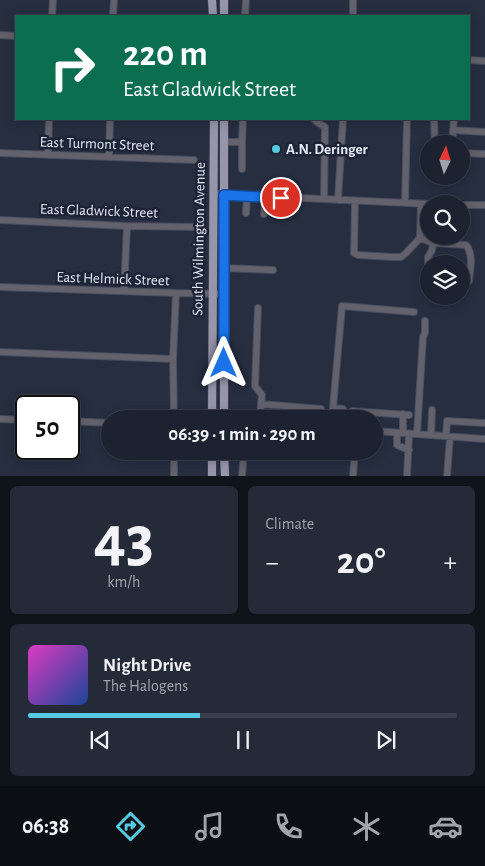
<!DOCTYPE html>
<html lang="en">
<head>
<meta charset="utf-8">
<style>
  body { margin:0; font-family:"Alegreya Sans",sans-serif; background:#252a38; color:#f1f3f6; height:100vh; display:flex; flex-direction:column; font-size:19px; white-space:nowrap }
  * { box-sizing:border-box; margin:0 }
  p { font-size:16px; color:#a0a4ab }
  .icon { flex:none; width:28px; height:28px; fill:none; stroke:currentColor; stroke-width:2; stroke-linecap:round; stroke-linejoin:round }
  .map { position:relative; height:476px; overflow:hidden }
  .panel { display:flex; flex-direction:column; gap:10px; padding:10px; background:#0f131a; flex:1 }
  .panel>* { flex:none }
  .top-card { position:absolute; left:15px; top:15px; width:455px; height:105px; border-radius:0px; box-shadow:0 2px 12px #0003,0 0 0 1px #3a3f4c; background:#0b6e4f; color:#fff; overflow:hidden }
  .needle { width:32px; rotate:4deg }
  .fabs { position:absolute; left:420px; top:135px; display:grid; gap:10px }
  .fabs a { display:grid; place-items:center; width:50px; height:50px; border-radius:50%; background:#1c2230; box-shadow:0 2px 12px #0003,0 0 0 1px #3a3f4c; font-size:25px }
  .speed { position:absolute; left:15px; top:395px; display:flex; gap:10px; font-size:25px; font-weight:700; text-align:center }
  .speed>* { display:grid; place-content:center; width:65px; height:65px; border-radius:50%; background:#1c2230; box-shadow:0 2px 12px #0003,0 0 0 1px #3a3f4c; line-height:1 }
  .speed .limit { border:2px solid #111; border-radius:8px; background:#fff; color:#111 }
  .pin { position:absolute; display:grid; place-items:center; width:42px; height:42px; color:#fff; margin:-21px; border:2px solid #fff; border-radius:50%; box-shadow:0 1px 5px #0007 }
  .me { position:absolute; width:55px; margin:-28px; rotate:0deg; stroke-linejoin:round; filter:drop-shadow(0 0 4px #0008) }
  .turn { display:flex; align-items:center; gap:18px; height:105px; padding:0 25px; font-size:22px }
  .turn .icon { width:65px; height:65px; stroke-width:2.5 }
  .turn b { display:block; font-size:35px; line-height:42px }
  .big { font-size:38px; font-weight:600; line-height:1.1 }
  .panel .card { flex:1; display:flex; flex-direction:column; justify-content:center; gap:8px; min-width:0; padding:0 18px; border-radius:8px; background:#252a38 }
  .panel .dial { align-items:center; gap:0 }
  .dial b { font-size:65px; line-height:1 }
  .song { display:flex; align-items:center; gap:15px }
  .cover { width:60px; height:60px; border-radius:8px; background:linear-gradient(135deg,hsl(310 70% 55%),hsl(220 70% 35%)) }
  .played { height:5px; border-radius:2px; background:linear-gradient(90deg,#57c9e1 40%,#3a3f4c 40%) }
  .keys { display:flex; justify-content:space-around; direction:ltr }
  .heat { display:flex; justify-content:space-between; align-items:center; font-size:28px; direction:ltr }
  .panel .tiles { flex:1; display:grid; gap:10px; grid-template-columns:1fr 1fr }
  .card:last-child { grid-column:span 2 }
  .trip { position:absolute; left:101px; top:410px; width:282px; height:50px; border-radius:25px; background:#1c2230; box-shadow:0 2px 12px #0003,0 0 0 1px #3a3f4c; font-weight:600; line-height:50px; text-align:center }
  .menu { display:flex; height:80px; justify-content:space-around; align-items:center; background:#0b0e13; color:#a0a4ab }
  .menu .icon { width:35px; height:35px }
  .menu .current { color:#57c9e1 }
  .menu b { font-size:22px; color:#f1f3f6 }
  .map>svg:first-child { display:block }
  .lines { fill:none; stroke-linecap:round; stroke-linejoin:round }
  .minor-casing { stroke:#444c5d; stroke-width:8 }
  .major-casing { stroke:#444c5d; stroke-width:9 }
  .minor { stroke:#63626c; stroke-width:6 }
  .major { stroke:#9695aa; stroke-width:8 }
  .route-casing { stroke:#114b97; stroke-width:12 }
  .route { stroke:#1a73e8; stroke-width:9 }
  .poi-dot { fill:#57c9e1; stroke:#1d2436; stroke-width:2 }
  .labels { text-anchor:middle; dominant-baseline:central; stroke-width:5; stroke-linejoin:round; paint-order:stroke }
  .street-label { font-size:15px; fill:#e3e8f5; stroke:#1d2436 }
  .poi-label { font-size:15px; font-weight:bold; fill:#e3e8f5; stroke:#1d2436; text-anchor:start }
</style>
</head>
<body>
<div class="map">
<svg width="485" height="476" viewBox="0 0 485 476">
  <rect width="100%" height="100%" fill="#262e40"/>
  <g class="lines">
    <defs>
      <path id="minor" d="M52,16L53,0
        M113,16L114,0
        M245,16L246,0
        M353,16V0
        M0,35L16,36
        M469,60L485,61
        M314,119L317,122L325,127L324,199
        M434,119L435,144
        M453,130L454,119
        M225,142H242L243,119
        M452,144L453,130L485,132
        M0,153L194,160
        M461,153L485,154
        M48,155L49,119
        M109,156L110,119
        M242,169V142
        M214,194L429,204
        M338,200L343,119
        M355,201L354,253L358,255L392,257H401L406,253L420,238L421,204
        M405,203L407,119
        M461,205H485
        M246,213L247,196
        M264,214L265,197
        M0,220L127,226L197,227
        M420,238L433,243L466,245C474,254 470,270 469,281H461
        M224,268L273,270
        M429,279H428V257L432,250L433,243
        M0,287L176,293L224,294
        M124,291L127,226
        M258,308L255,386L262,395L261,404
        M0,352L173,359
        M333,408L343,409L346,417
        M0,419L26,420
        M174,419L173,359L176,293
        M260,419L261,404L321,409L320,419
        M332,419L342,306L414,312
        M346,419L352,411L409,415
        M69,421L110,423
        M375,431L485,439
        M397,433V445L409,450
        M403,433V414
        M417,434L423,337L425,333V321
        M431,435L432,410
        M446,436L447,421L485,423
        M174,451V476
        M242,476L244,451
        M353,476L355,451
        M407,476L409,434
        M447,476L450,437"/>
      <path id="major" d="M212,0L213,16
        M224,16V0
        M212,419C212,319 214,219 214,119
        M224,419V119
        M212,451V476
        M224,451L225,476"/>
    </defs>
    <use href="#minor" class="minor-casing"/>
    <use href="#major" class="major-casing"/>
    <use href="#minor" class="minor"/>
    <use href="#major" class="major"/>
  </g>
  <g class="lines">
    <defs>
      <path id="route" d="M224,363V195L281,198"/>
    </defs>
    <use href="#route" class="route-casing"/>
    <use href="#route" class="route"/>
  </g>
  <circle class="poi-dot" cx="276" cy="149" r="5"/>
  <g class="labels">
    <g class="street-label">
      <text transform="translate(97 144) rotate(2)">East Turmont Street</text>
      <text transform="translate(99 211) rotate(2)">East Gladwick Street</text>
      <text transform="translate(199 239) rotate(-89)">South Wilmington Avenue</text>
      <text transform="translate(113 279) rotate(2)">East Helmick Street</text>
    </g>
    <g class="poi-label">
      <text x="286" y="149">A.N. Deringer</text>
    </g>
  </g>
</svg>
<div class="fabs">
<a><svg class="needle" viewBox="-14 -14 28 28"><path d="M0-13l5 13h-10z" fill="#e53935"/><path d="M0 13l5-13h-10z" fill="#a0a4ab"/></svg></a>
<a><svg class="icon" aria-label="search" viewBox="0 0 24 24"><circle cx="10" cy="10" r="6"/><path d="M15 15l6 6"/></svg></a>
<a><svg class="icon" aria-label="layers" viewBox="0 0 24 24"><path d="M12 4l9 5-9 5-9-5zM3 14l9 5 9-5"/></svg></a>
</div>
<div class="speed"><div class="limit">50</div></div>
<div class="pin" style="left:281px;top:198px;background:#d93025"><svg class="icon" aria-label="arrive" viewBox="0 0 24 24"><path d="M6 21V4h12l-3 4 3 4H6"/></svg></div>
<svg class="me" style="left:224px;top:363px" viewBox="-20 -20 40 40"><path d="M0-17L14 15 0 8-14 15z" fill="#1a73e8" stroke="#fff" stroke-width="4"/></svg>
<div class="trip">06:39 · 1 min · 290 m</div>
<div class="top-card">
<div class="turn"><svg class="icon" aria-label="right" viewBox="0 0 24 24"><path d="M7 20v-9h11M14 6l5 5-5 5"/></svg><div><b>220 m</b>East Gladwick Street</div></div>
</div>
</div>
<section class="panel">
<div class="tiles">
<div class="card dial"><b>43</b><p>km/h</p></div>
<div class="card"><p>Climate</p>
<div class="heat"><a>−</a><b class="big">20°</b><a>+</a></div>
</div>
<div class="card">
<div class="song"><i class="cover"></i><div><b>Night Drive</b><p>The Halogens</p></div></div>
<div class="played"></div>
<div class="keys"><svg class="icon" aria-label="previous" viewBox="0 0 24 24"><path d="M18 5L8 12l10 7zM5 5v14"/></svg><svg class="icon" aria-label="pause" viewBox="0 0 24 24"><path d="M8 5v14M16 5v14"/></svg><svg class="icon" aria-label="next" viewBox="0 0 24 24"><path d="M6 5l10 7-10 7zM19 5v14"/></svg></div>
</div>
</div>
</section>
<nav class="menu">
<b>06:38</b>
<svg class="icon current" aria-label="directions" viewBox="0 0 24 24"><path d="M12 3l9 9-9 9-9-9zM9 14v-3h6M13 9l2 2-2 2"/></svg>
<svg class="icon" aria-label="music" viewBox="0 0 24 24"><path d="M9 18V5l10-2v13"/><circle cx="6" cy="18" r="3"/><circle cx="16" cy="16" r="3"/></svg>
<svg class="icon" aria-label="phone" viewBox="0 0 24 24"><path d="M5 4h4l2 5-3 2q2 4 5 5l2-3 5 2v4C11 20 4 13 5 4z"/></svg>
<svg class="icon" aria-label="climate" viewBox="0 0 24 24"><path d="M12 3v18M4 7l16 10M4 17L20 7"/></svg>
<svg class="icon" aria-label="car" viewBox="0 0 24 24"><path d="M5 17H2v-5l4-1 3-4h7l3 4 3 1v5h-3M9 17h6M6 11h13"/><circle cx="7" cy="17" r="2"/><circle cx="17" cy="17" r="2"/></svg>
</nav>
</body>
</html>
